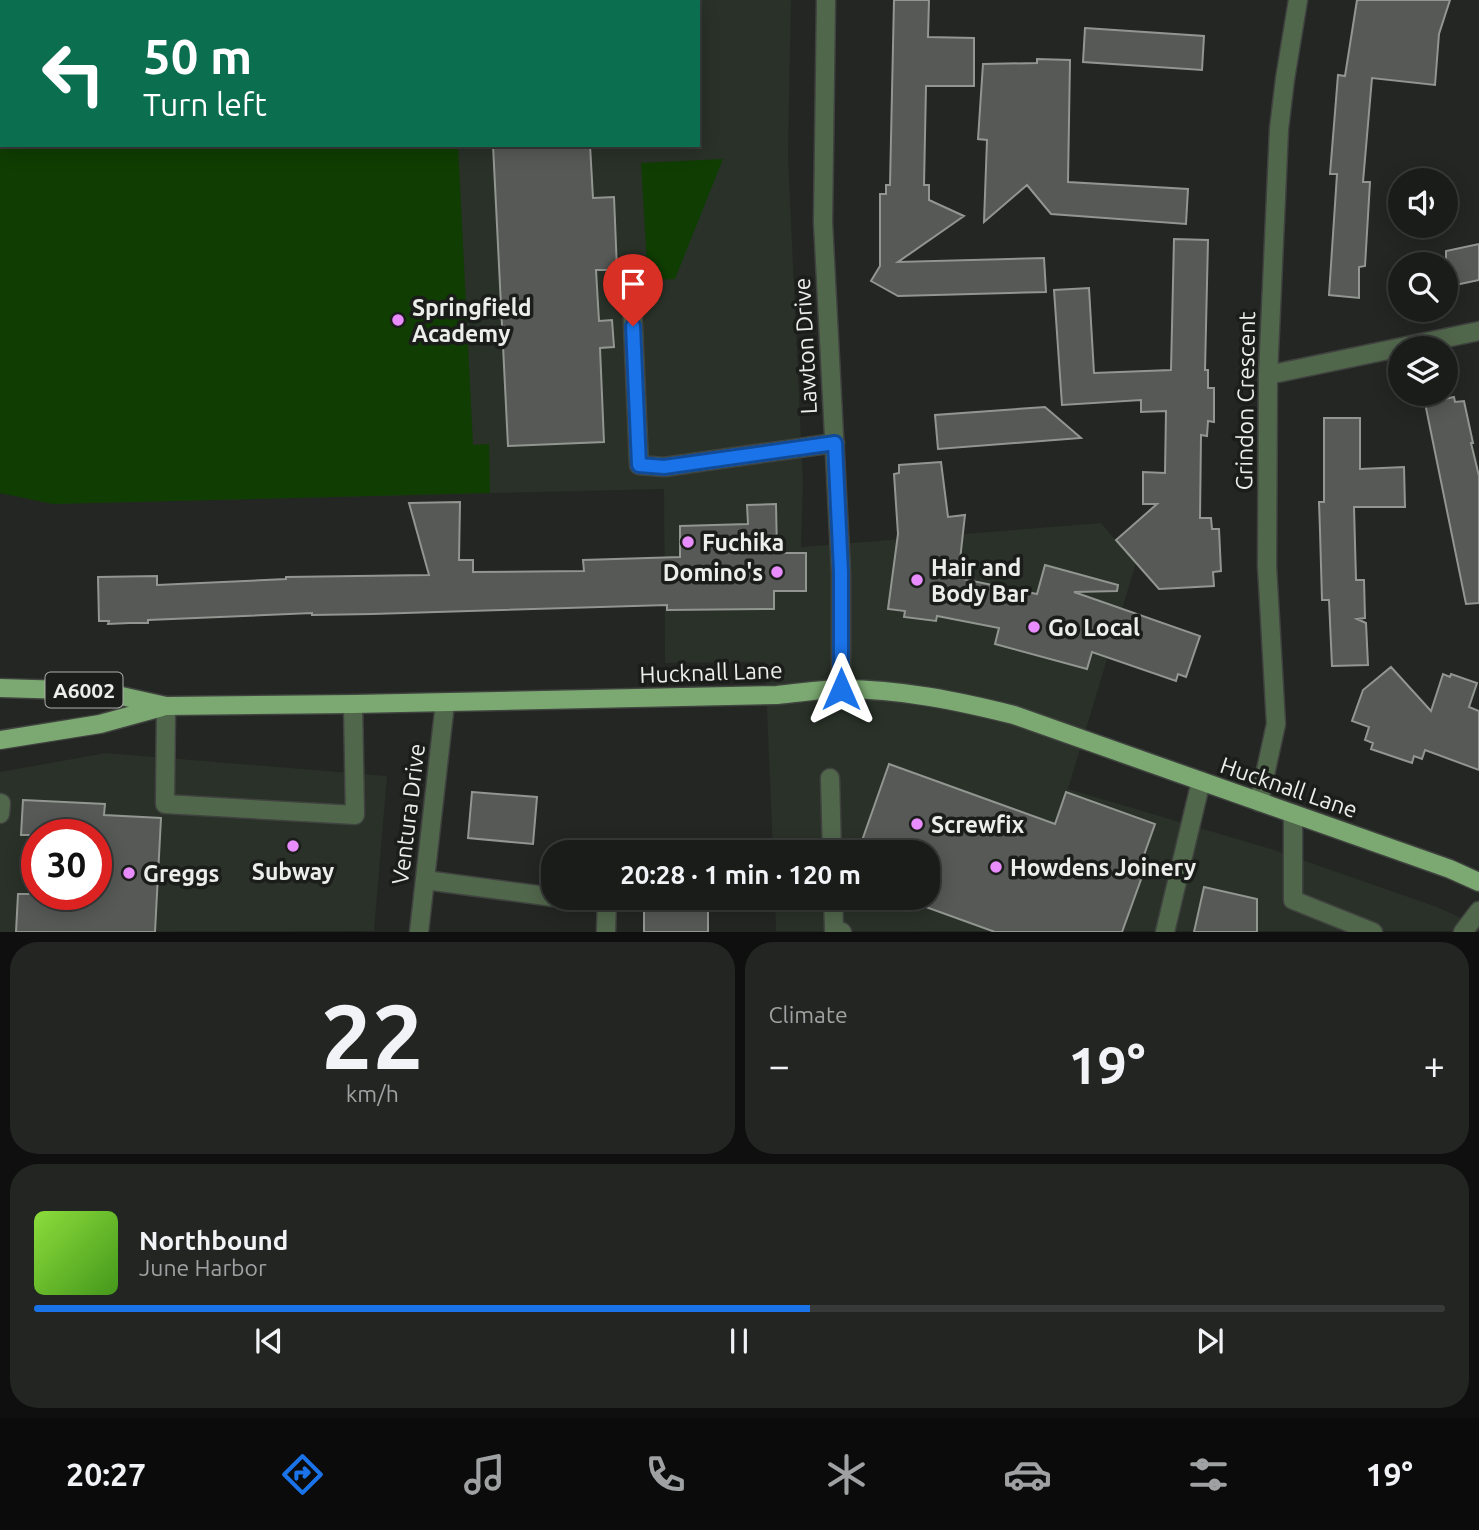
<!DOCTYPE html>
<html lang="en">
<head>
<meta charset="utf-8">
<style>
  body { margin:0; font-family:Ubuntu,sans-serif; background:#232523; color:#f1f3f6; height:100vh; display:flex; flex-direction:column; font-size:26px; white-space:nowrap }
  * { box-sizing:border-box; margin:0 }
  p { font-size:23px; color:#9fa1a2 }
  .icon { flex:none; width:38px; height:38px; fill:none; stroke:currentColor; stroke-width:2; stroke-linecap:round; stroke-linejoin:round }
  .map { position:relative; height:932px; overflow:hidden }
  .details { display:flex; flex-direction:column; gap:10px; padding:10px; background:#0e0f0e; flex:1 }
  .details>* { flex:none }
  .top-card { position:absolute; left:0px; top:0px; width:700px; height:147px; box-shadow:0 4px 18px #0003,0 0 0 2px #383a39; background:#0b6e4f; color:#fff; overflow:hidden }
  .controls { position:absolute; left:1388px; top:168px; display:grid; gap:14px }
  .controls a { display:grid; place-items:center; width:70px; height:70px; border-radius:50%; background:#1a1c1a; box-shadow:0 4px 18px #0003,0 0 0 2px #383a39; font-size:35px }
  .speed { position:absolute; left:21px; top:819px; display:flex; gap:14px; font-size:35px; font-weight:700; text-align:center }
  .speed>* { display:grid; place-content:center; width:91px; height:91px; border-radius:50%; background:#1a1c1a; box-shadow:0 4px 18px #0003,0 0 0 2px #383a39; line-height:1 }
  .speed .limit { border:10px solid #d22; background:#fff; color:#111 }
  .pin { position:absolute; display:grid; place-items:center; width:60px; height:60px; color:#fff; margin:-72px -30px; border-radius:50% 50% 50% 0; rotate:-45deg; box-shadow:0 0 7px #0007 }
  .pin .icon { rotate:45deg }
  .me { position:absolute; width:77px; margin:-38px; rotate:0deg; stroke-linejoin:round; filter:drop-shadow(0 0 5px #0008) }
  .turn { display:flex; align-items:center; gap:24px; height:147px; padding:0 28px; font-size:32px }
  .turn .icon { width:91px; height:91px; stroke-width:2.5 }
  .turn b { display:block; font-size:49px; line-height:60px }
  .big { font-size:52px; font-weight:700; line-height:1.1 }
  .details .widget { flex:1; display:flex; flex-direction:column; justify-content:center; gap:10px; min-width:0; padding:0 24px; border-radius:28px; background:#232523 }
  .details .dial { align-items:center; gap:0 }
  .dial b { font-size:91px; line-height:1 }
  .song { display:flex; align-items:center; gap:21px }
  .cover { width:84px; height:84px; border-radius:10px; background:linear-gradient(135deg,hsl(90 70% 55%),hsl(100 70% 35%)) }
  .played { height:7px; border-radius:4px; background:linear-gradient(90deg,#1a73e8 55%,#383a39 55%) }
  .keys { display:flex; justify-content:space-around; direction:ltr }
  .heat { display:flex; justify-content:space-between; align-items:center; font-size:38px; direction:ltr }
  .details .tiles { flex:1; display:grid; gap:10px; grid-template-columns:1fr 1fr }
  .widget:last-child { grid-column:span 2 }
  .trip { position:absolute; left:541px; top:840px; width:399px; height:70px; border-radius:28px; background:#1a1c1a; box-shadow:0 4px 18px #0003,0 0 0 2px #383a39; font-weight:700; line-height:70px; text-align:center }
  .tab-bar { display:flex; height:112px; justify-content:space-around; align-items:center; background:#0a0b0a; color:#9fa1a2 }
  .tab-bar .icon { width:49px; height:49px }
  .tab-bar .selected { color:#1a73e8 }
  .tab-bar b { font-size:32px; color:#f1f3f6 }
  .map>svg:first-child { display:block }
  .built { fill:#293128; fill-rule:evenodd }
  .green { fill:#0f3d02 }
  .building { fill:#565955; stroke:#929691; stroke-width:2 }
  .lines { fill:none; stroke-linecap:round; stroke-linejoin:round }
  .minor-casing { stroke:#3f423e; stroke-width:21 }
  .major-casing { stroke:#3f423e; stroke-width:21 }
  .minor { stroke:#51674c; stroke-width:18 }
  .major { stroke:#7ba971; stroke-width:18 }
  .route-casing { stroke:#114b97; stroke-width:18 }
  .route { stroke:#1a73e8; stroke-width:12 }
  .poi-dot { fill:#e98dfe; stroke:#1a1d19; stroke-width:2.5 }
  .labels { text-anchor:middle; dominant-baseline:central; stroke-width:7; stroke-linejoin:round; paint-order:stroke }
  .shield { fill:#1a1d19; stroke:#adafac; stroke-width:2 }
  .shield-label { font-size:21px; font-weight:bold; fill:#eceeeb }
  .poi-label { font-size:23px; font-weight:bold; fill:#eceeeb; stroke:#1a1d19; text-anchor:start }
  .street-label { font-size:23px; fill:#eceeeb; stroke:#1a1d19 }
</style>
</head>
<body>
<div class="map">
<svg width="1479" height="932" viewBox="0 0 1479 932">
  <rect width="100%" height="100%" fill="#232622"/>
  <path class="built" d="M163,0H791L788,155L803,484L801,547L1101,523L1136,563L1068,789L1271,849L1437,907L1479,926V931H776L775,898H928V852H773L765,662L665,663L664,489L53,504L0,493V112L2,111V145H698V2H161Z
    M106,753L387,776L374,931L0,932V772ZM37,835H96V894H37Z"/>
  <path class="green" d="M163,0H494L493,2H161Z
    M2,111V145H458L473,445L489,444L490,493L53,504L0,493V112Z
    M723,159L675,279L648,280L641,163Z"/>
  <path class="building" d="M894,0H929L928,37L974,38V86H926L924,185H929V200L964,216L898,262L1044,258L1046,292L898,296L871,281L880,266V194H886V185H890Z
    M1357,0H1450L1439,34L1435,85L1372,78L1363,182H1370L1365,266L1359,267V298L1329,295L1337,174H1330L1338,75L1345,76Z
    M1085,28L1204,36L1202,70L1083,62Z
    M1037,59L1070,60L1068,182L1188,189L1186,224L1051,214L1027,185L984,222L987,140L978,139L983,64L1037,63Z
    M493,145H590L593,198L614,197L617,270H596L599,321L612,320L614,347L600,348L604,442L508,446Z
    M1174,239L1208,240L1205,370H1208V388H1214V422L1208,421L1207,436L1201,435L1200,518H1211L1212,529H1219L1221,571L1213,572L1214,586L1159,589L1116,540L1157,504H1143V472L1165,473L1166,411L1141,412V400L1062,405L1054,290L1089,288L1094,373L1171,370Z
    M1479,244V280L1446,287V251Z
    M1454,397L1455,402L1464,401L1473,443H1471L1479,476V603L1466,604L1425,403Z
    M1045,407L1081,438L938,449L935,415Z
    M1324,418H1360V469L1404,467L1405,507H1354L1356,580H1364L1365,618L1357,619L1366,623L1368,665L1332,666L1329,600H1322L1320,531L1319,502H1324Z
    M941,462L948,517L965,515L958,578L1037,594L1045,565L1118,585L1117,591L1074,592L1200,636L1186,677L1178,674L1176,681L1092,652L1087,669L995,644L999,628L937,616L936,621L904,617L905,611L888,609L898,534L894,474L899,473V465Z
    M460,502L459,560H473V572L584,571L583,560L680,557V526L748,524L747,505L776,504L777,553H806V591H774V609L667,610V605L372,614L312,615V613L148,620V623H130L108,624L109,621H99L98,577L157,576V585L286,579V577L429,575L409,503Z
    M1391,667L1431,711L1443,674L1450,677L1451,674L1477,683L1469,707L1479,711V770L1425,750L1422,759L1414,756L1412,763L1371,749L1373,743L1365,740L1369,727L1352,721L1363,690Z
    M889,764L1055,824L1066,792L1155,824L1143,858L1148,860L1122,932H995L901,898H928V852H858Z
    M472,792L537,797L533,844L468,838Z
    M23,800L105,804L104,815L161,818L155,932H16L18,894H96V835H21Z
    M1204,887L1257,899V932H1194Z
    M649,898H708V932H644V907L649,906Z"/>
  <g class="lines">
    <defs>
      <path id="minor" d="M826,0L823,222L841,572V689
        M632,302L639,465L664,467L835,443
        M1268,375L1479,331
        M166,706L165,804L355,815L353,704
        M830,778L832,852
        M1259,802L1276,724L1267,566L1268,375L1279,129L1285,79L1298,0
        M0,814L1,803
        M1293,814V900L1373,932
        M425,880L553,897
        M562,898L607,902
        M833,898L834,929L842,932
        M419,932L445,703
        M606,932L607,898
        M1165,932L1201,781
        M1463,932L1479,911"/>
      <path id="major" d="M0,688L99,691L166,706L353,704L777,695C799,693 821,689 842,689C900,689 958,701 1014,715L1450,869L1479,882
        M0,740L100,724L162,707"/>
    </defs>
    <use href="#minor" class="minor-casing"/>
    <use href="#major" class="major-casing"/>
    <use href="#minor" class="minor"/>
    <use href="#major" class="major"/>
  </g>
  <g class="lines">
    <defs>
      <path id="route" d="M633,326L639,465L664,467L835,443L841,572V689"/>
    </defs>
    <use href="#route" class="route-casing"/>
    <use href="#route" class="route"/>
  </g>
  <g class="poi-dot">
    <circle cx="398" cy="320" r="7"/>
    <circle cx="688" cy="542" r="7"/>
    <circle cx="777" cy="572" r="7"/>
    <circle cx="917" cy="580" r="7"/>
    <circle cx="1034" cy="627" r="7"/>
    <circle cx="917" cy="824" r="7"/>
    <circle cx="293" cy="846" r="7"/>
    <circle cx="996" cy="867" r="7"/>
    <circle cx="129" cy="873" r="7"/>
  </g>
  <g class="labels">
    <rect class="shield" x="45.5" y="672.5" width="77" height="35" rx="5"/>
    <g class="shield-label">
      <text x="84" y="690">A6002</text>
    </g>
    <g class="poi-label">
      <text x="412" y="307">Springfield<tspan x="412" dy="26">Academy</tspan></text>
      <text x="702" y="542">Fuchika</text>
      <text x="931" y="567">Hair and<tspan x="931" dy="26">Body Bar</tspan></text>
      <text x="763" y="572" text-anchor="end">Domino's</text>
      <text x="1048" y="627">Go Local</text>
      <text x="931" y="824">Screwfix</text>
      <text x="1010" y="867">Howdens Joinery</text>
      <text x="293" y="871" text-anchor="middle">Subway</text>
      <text x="143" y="873">Greggs</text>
    </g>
    <g class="street-label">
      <text transform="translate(805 346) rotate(-93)">Lawton Drive</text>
      <text transform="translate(1245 401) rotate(-89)">Grindon Crescent</text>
      <text transform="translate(711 672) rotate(-2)">Hucknall Lane</text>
      <text transform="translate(1289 787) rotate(19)">Hucknall Lane</text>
      <text transform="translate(408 814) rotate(-83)">Ventura Drive</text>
    </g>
  </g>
</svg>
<div class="controls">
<a><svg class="icon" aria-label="sound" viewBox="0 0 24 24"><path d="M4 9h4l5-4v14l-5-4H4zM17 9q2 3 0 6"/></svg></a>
<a><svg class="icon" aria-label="search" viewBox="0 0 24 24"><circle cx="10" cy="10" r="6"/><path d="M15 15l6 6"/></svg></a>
<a><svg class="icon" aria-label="layers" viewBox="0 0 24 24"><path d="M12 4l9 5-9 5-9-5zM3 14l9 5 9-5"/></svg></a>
</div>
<div class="speed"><div class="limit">30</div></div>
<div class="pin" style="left:633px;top:326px;background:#d93025"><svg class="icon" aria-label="arrive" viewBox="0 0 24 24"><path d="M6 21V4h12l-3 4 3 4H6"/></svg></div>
<svg class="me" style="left:841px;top:689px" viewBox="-20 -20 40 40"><path d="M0-17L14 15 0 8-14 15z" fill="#1a73e8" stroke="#fff" stroke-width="4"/></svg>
<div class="trip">20:28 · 1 min · 120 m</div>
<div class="top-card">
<div class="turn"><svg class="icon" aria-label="left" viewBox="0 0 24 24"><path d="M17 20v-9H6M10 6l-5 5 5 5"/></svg><div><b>50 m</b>Turn left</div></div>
</div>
</div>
<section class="details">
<div class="tiles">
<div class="widget dial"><b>22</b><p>km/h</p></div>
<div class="widget"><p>Climate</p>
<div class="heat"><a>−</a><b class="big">19°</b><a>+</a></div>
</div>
<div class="widget">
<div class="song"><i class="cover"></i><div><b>Northbound</b><p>June Harbor</p></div></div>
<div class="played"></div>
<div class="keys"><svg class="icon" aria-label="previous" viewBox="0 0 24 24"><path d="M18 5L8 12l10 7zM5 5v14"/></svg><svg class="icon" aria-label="pause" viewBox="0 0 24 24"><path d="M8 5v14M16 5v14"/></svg><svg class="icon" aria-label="next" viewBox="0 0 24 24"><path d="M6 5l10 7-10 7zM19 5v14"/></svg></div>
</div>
</div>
</section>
<nav class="tab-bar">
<b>20:27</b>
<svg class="icon selected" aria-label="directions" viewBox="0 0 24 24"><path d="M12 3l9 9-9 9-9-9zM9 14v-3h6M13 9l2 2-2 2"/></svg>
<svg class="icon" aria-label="music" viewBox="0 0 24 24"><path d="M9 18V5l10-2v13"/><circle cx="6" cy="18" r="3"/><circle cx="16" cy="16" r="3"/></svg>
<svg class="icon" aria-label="phone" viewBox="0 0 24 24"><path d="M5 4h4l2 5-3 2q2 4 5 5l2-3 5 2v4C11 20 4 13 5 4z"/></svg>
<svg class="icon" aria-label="climate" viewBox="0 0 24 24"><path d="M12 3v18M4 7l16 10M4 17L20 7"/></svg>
<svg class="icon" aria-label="car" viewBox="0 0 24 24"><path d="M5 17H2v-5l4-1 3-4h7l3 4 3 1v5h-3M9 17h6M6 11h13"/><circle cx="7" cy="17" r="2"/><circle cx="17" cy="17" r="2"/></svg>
<svg class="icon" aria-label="filters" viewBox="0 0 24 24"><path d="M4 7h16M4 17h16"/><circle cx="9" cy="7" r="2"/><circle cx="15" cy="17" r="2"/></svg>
<b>19°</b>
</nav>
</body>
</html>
